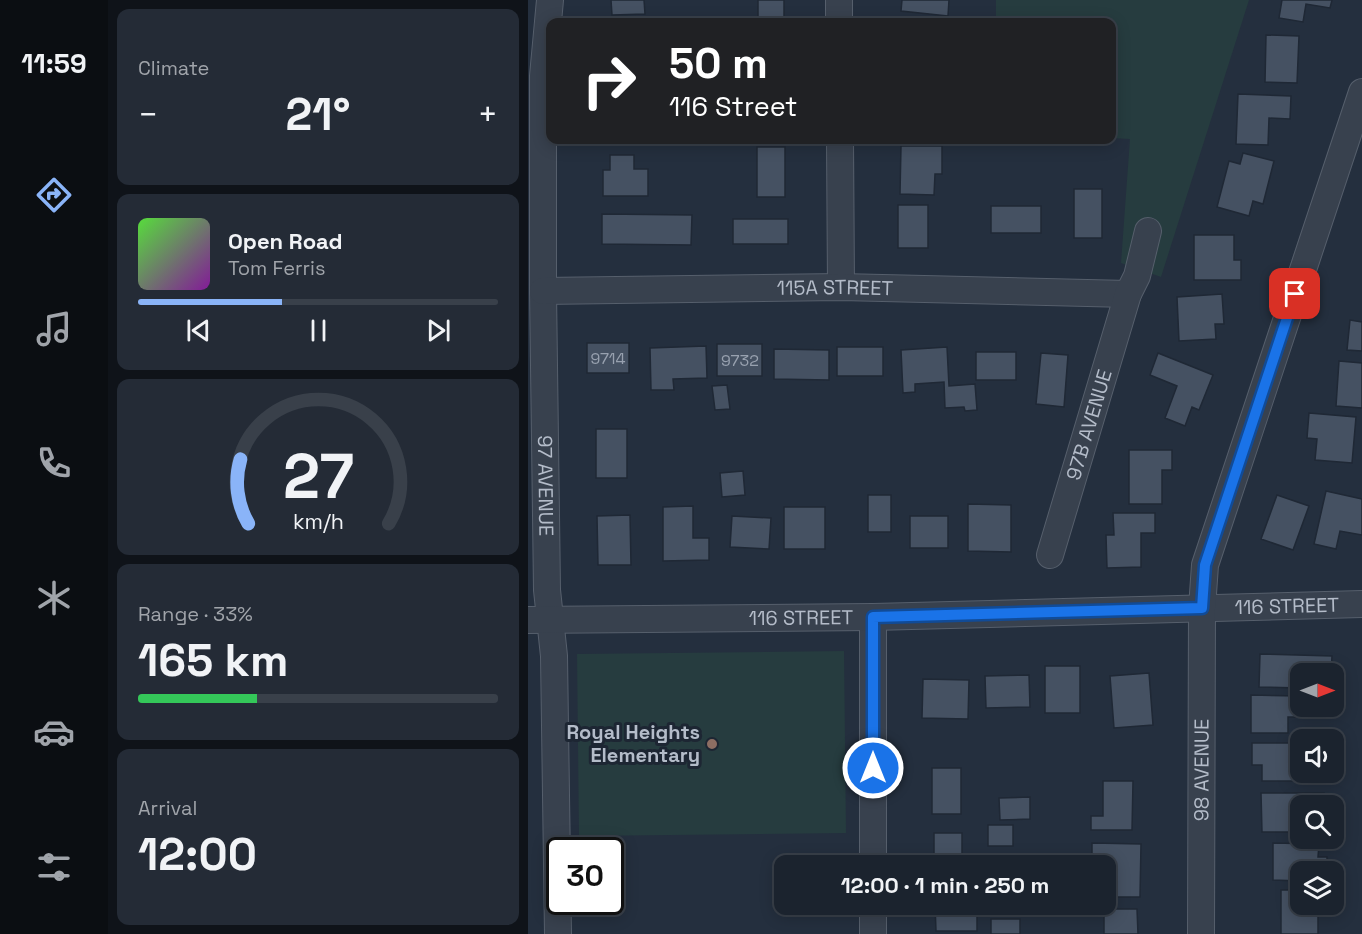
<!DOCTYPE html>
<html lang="en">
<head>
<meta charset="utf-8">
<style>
  body { margin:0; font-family:"Space Grotesk",sans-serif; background:#242b36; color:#f1f3f6; height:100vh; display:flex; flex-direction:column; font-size:22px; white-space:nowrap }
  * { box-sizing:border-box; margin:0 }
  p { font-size:20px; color:#a0a4aa }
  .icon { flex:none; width:33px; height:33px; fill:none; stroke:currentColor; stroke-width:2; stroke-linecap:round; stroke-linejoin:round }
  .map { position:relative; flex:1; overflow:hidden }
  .panel { display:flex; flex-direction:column; gap:9px; padding:9px; background:#0f1319; width:420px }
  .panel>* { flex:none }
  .banner { position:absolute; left:18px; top:18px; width:570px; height:126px; border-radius:12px; box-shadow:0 3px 15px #0003,0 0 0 2px #39404a; background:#202124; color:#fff; overflow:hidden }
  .needle { width:39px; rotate:90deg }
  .buttons { position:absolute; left:762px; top:663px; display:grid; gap:12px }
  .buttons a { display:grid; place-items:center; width:54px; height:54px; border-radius:12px; background:#1b232e; box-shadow:0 3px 15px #0003,0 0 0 2px #39404a; font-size:30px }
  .speed { position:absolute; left:18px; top:837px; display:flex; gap:12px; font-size:30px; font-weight:700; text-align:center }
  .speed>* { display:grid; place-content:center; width:78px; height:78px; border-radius:50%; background:#1b232e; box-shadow:0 3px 15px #0003,0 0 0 2px #39404a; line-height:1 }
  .speed .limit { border:3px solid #111; border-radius:9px; background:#fff; color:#111 }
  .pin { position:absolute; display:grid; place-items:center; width:51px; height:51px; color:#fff; margin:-26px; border-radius:12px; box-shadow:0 3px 9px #0006 }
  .me { position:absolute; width:66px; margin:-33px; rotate:0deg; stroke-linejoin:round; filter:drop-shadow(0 0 4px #0008) }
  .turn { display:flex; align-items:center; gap:21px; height:126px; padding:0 24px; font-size:27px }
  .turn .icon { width:78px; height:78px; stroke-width:2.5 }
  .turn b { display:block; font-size:42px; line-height:51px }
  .big { font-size:45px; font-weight:600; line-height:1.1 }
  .panel .tile { flex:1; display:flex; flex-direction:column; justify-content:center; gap:9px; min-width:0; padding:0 21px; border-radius:12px; background:#242b36 }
  .panel .dial { align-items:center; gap:0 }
  .dial svg { height:156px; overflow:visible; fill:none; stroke:#39404a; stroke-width:7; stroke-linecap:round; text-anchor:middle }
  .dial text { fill:#f1f3f6; stroke:none }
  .song { display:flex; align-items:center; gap:18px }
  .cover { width:72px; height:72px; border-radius:9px; background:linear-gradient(135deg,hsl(110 70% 55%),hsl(290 70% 35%)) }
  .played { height:6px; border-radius:3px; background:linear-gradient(90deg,#8ab4f8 40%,#39404a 40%) }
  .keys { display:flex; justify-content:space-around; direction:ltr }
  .heat { display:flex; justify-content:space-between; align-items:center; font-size:33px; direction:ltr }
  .charge { height:9px; border-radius:4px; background:linear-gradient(90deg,#34c759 33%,#39404a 0) }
  .trip { position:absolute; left:246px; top:855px; width:342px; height:60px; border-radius:12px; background:#1b232e; box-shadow:0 3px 15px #0003,0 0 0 2px #39404a; font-weight:600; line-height:60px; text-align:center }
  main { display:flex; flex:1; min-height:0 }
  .tabs { display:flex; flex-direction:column; width:108px; justify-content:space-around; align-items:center; background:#0b0e12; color:#a0a4aa }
  .tabs .icon { width:42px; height:42px }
  .tabs .on { color:#8ab4f8 }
  .tabs b { font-size:27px; color:#f1f3f6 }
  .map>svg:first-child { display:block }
  .green { fill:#263c3f }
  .building { fill:#455162; stroke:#1f2835; stroke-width:1.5 }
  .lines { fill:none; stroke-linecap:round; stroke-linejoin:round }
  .minor-casing { stroke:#565f6c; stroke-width:28 }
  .minor { stroke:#38414e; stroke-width:26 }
  .route-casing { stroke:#114b97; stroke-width:15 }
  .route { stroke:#1a73e8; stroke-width:10 }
  .education-dot { fill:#8d6e63; stroke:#1d2633; stroke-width:2 }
  .labels { text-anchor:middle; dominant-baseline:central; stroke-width:6; stroke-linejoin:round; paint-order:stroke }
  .number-label { font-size:16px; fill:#98a1af }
  .street-label { font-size:20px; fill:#b4bcc9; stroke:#1d2633 }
  .poi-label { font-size:20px; font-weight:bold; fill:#b4bcc9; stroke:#1d2633; text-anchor:end }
</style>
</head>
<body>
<main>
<nav class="tabs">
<b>11:59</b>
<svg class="icon on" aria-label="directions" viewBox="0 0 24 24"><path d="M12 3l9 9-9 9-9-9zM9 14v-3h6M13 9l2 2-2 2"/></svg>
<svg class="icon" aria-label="music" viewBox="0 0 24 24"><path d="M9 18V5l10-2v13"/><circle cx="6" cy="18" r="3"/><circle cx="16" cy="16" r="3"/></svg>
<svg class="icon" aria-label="phone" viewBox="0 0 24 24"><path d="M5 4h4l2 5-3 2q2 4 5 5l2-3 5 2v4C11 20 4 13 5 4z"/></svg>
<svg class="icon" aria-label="climate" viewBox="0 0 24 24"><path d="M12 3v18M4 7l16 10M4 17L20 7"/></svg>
<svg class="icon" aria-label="car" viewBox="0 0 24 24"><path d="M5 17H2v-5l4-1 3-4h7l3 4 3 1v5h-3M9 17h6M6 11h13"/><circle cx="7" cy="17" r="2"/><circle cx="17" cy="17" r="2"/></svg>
<svg class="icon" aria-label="filters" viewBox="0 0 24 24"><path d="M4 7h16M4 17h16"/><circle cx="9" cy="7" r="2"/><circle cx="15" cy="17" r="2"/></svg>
</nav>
<section class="panel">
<div class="tile"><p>Climate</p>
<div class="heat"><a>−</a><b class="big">21°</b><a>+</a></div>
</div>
<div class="tile">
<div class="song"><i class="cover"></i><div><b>Open Road</b><p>Tom Ferris</p></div></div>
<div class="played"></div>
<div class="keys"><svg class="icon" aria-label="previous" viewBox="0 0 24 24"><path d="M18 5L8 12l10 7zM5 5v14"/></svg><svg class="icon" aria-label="pause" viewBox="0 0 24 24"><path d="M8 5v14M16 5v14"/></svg><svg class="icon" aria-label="next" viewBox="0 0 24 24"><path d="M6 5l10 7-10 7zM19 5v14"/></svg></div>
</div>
<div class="tile dial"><svg viewBox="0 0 100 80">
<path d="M14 69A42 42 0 1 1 86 69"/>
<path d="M14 69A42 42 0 0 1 10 36" stroke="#8ab4f8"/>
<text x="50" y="56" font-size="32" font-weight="700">27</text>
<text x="50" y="72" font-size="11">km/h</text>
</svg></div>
<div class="tile"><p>Range · 33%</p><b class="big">165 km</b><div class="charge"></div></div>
<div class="tile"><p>Arrival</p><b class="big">12:00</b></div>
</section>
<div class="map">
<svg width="834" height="934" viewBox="0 0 834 934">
  <rect width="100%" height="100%" fill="#242f3e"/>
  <path class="green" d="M468,0H721L633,277L593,263L602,139L584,138V22H468Z
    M316,651L318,833L51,836L49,654Z"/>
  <path class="building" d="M83,0H116L117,14L84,15Z
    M230,0H256V17L230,18Z
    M374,0H421L420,16L373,11Z
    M754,0H804L802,8L778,4L775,22L751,18Z
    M738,35L771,36L769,83L737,82Z
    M710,94L763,96L762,119L741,118L740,145L708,144Z
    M373,146H414V174H407L406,195L372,194Z
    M229,147H257V197H229Z
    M715,153L746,161L735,204L725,201L721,216L689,207L701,161L712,164Z
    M82,155H106V169H120V196H75V170H82Z
    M546,189H574V238H546Z
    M370,205H400V248H370Z
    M463,206H513V233H463Z
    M74,214L164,215L163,245L74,244Z
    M205,219H260V244H205Z
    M666,235H706V260H713V280H666Z
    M694,294L696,324H687L688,339L651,341L649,297Z
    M822,320L834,322V351L819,350Z
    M59,343H101V373H59Z
    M189,344H234V376H189Z
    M178,346L179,378L145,379L146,390H123L122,348Z
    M309,347H355V376H309Z
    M419,347L421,386L447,384L449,410L437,411L436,407L417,408L416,382L387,384V392L375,393L373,350Z
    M246,349L301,350V380L246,379Z
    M448,352H488V380H448Z
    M513,353L540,355L536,407L508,404Z
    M630,353L685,375L671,410L664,407L657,426L637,418L649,386L622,375Z
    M811,361L834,363V408L808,406Z
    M199,385L202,409L187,410L184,386Z
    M781,413L828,417L824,463L787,460L789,439L779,438Z
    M68,429H99V478H68Z
    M601,450H644V470H634V504H601Z
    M215,471L217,495L194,497L192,473Z
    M798,491L834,499V535L812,531L808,549L786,544Z
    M340,495H363V532H340Z
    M749,495L781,506L765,550L733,539Z
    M440,504L483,505V552L440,551Z
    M165,506V538H181V560L135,561V507Z
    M256,507H297V549H256Z
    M585,513H627V533H613V567L579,568L578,535H586Z
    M102,515L103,565H70L69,516Z
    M204,516L243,518L241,549L202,547Z
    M382,516H420V548H382Z
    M732,654L804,656L803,674H772V688L731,687Z
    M517,666H552V713H517Z
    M621,673L625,725L586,728L582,676Z
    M501,675L502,707L458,708L457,676Z
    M395,679L441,680L440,719L394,718Z
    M723,695L772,696V717H760V733H723Z
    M724,743H772V772H796V781H734V765H724Z
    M404,768H433V814H404Z
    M575,781H605L604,830H563V816H575Z
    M733,793H796V806H772V832H734Z
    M502,797V819L472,820L471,798Z
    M460,825H485V846H460Z
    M406,833H434V866H406Z
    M564,843L613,844L612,897H578V866H564Z
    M745,843L791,844L790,857H799V872H772V881L745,880Z
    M753,890H772V904H790V934H753Z
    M407,904H449V931H408Z
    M576,909H609L610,934H576Z
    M463,919H492V934H463Z"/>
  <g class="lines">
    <defs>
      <g id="minor">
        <path id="s1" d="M22,0L15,76V291L19,590L26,656L30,934"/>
        <path d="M311,0V22"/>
        <path d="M312,140L313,287"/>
        <path id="s2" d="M15,291L313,287L600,294"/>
        <path id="s3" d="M522,555L600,294L609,276L620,231"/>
        <path d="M345,617V866"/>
        <path id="s4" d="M0,620L345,617L834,604"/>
        <path d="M345,904V934"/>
        <path id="s5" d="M673,934L674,608L677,565L834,92"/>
      </g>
    </defs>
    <use href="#minor" class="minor-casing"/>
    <use href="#minor" class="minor"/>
  </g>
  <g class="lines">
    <defs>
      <path id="route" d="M345,768V617L674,608L677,565L767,294"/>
    </defs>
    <use href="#route" class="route-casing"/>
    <use href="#route" class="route"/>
  </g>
  <circle class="education-dot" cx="184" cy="744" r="6"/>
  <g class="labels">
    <g class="number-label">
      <text x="80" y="358">9714</text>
      <text x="212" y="360">9732</text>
    </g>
    <g class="street-label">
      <text stroke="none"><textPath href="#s2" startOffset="292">115A STREET</textPath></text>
      <text stroke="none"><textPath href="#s3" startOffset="136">97B AVENUE</textPath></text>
      <text stroke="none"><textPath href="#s1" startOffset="486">97 AVENUE</textPath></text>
      <text stroke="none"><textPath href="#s4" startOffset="759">116 STREET</textPath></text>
      <text stroke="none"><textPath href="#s4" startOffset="273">116 STREET</textPath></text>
      <text stroke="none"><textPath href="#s5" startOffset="164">98 AVENUE</textPath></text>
    </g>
    <g class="poi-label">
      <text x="172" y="732">Royal Heights<tspan x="172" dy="23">Elementary</tspan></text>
    </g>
  </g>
</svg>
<div class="buttons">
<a><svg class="needle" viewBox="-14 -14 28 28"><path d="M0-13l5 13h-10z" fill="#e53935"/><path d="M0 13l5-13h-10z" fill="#a0a4aa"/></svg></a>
<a><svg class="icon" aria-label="sound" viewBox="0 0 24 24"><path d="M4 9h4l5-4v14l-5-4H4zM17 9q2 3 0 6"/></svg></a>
<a><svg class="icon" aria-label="search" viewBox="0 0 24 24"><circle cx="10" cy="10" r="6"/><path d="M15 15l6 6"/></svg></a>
<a><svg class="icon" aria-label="layers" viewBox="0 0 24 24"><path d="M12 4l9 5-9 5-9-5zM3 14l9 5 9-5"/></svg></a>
</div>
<div class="speed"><div class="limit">30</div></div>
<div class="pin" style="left:767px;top:294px;background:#d93025"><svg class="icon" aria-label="arrive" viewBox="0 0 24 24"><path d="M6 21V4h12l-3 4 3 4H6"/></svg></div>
<svg class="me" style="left:345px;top:768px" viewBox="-20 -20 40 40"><circle r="17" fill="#1a73e8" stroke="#fff" stroke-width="3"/><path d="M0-11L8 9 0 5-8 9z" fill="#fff"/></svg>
<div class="trip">12:00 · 1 min · 250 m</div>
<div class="banner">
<div class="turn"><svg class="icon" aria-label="right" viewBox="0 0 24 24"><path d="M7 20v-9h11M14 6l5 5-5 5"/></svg><div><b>50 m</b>116 Street</div></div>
</div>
</div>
</main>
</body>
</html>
